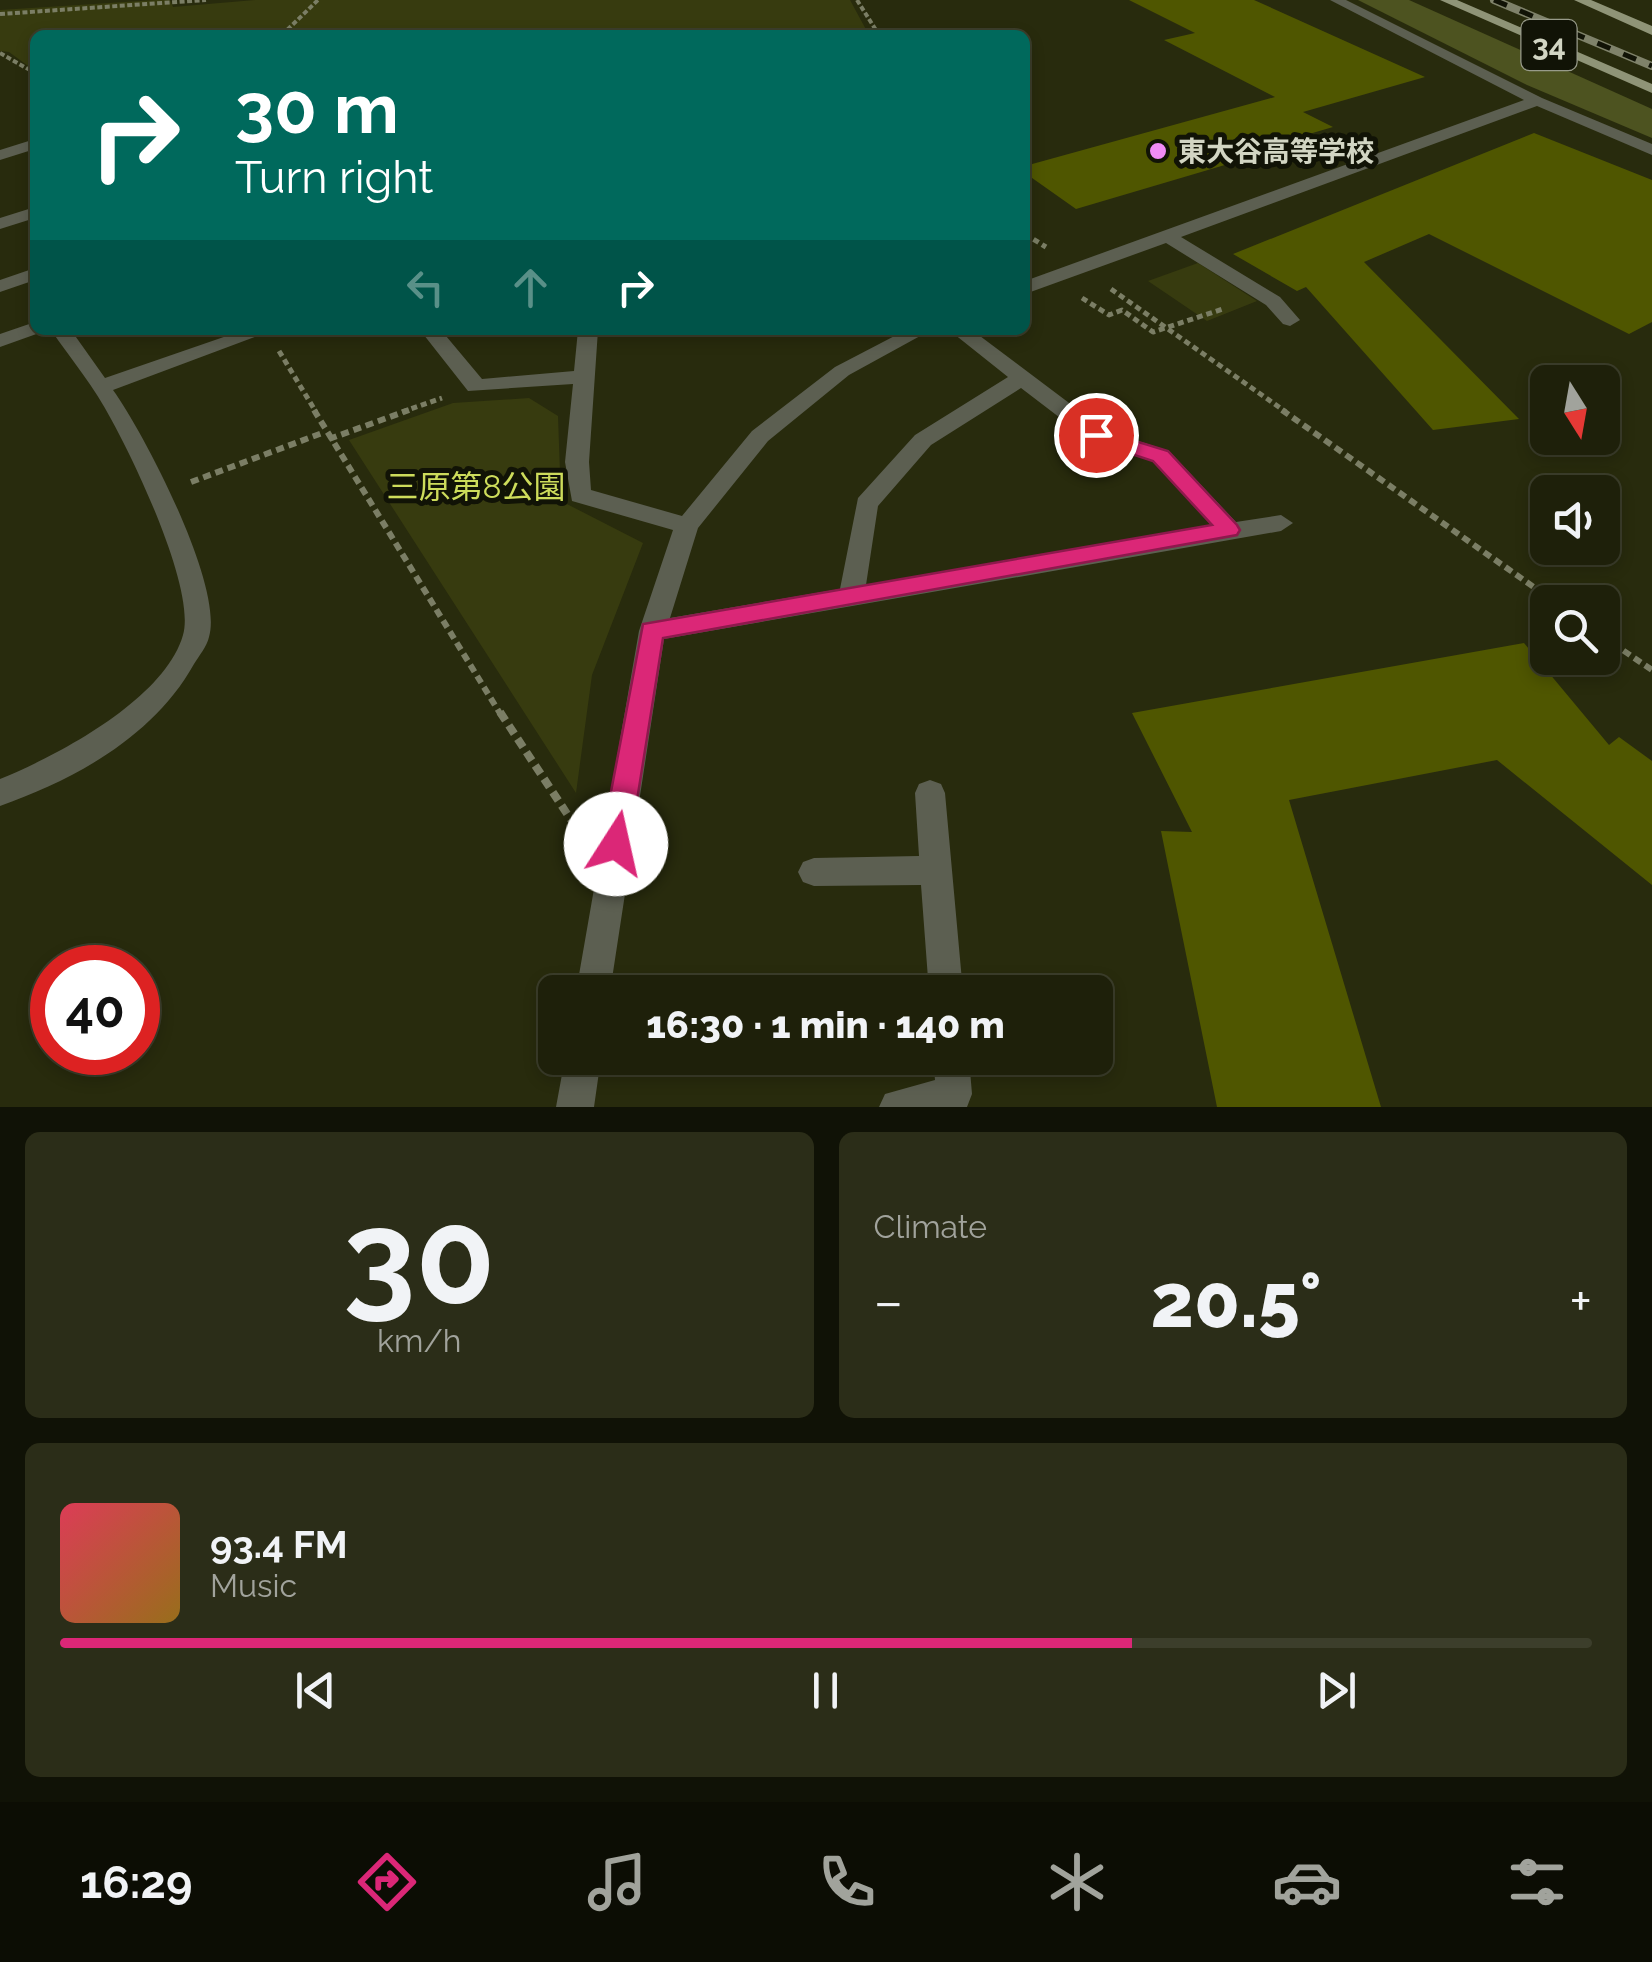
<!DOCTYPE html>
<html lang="en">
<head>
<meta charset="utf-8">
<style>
  body { margin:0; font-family:Raleway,"Noto Sans JP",sans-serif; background:#2b2d18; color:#f1f3f6; height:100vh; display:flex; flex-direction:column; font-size:38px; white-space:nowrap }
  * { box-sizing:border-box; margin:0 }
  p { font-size:32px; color:#a1a39c }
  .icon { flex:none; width:55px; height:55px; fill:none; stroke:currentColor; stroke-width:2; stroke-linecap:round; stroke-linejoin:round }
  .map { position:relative; height:1107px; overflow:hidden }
  .side { display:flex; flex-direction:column; gap:25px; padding:25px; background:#101206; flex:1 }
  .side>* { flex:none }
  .guide { position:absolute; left:30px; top:30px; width:1000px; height:305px; border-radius:15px; box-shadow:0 5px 15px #0003,0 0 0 2px #3c3e2b; background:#00695c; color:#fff; overflow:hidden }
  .needle { width:65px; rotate:169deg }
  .fabs { position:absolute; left:1530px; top:365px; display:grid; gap:20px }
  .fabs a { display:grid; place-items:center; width:90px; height:90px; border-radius:15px; background:#1e200a; box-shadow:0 5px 15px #0003,0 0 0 2px #3c3e2b; font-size:50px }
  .speed { position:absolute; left:30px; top:945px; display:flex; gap:20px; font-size:50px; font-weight:700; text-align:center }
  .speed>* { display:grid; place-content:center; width:130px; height:130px; border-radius:50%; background:#1e200a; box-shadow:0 5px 15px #0003,0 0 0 2px #3c3e2b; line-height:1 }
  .speed .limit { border:15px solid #d22; background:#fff; color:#111 }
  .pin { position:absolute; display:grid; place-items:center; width:85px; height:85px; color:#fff; margin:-42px; border:5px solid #fff; border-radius:50%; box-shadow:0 2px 10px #0007 }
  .me { position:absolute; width:110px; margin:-55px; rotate:10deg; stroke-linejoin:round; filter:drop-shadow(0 0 8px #0008) }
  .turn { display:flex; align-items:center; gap:35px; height:210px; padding:0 40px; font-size:45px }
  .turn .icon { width:130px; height:130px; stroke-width:2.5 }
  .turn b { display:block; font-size:70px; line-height:85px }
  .lanes { display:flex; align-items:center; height:95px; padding:0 40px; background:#0003; justify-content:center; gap:50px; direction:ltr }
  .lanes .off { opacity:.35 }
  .big { font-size:75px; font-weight:800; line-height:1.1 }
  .side .widget { flex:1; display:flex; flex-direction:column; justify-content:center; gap:15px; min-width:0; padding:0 35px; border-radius:15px; background:#2b2d18 }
  .side .dial { align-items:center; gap:0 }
  .dial b { font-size:130px; line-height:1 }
  .song { display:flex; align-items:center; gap:30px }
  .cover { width:120px; height:120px; border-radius:15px; background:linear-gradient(135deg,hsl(350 70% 55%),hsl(40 70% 35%)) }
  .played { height:10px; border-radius:5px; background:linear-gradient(90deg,#db2777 70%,#3c3e2b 70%) }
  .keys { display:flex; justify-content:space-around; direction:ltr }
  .heat { display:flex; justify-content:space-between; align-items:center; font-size:55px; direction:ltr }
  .side .tiles { flex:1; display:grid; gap:25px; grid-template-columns:1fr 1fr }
  .widget:last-child { grid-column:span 2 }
  .trip { position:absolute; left:538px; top:975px; width:575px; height:100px; border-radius:15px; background:#1e200a; box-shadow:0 5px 15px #0003,0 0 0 2px #3c3e2b; font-weight:800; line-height:100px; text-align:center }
  .tab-bar { display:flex; height:160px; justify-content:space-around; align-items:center; background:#0c0d04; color:#a1a39c }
  .tab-bar .icon { width:70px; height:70px }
  .tab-bar .on { color:#db2777 }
  .tab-bar b { font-size:45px; color:#f1f3f6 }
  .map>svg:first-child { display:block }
  .green { fill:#373b0f }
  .forest { fill:#4d5320 }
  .building { fill:#4f5600 }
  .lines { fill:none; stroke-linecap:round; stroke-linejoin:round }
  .path-far3 { stroke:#7b7e65; stroke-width:4; stroke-dasharray:5 2.5; stroke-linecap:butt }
  .path-far2 { stroke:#7b7e65; stroke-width:5; stroke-dasharray:6 4; stroke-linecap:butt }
  .path-far1 { stroke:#7b7e65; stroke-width:6; stroke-dasharray:8 5; stroke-linecap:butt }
  .path { stroke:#7b7e65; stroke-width:8; stroke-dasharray:10 6; stroke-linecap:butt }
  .minor { fill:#5c5f51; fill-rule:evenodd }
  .major { fill:#8f9477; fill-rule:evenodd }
  .rail-casing { stroke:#7f826a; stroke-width:8 }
  .rail { stroke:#111306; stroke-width:5; stroke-dasharray:14; stroke-linecap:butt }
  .route { fill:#db2777; stroke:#8e194d; stroke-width:2.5 }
  .poi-dot { fill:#f08bf6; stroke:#111306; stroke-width:4 }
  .labels { text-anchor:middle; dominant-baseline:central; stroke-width:10; stroke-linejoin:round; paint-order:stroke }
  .far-poi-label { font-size:28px; font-weight:bold; fill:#d2d5c3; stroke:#111306; text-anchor:start }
  .shield { fill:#111306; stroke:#989b8a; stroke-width:2.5 }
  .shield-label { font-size:30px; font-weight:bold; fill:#d2d5c3 }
  .park-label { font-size:32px; fill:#cddc5b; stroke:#111306 }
</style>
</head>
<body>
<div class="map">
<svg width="1652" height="1107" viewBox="0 0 1652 1107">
  <rect width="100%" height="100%" fill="#282b0d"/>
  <path class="green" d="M156,0H170L173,7L255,0H850L869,35H35V71L9,52L0,51V10Z
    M1198,263L1257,301L1207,321L1148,281Z
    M529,398L558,416L561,501L643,543L592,675L576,793L349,440L453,403Z"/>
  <path class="forest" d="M1358,0H1409L1652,109V138L1527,85Z"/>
  <path class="building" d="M1129,0H1254L1425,77L1303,112L1333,127L1227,158L1235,162L1076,209L1025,173V166L1275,97L1164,40L1195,33Z
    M1534,133L1652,180V322L1629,334L1429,234L1364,262L1519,419L1433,430L1306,287L1297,291L1233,254Z
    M1524,643L1609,745L1619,737L1652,761V885L1497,760L1289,800L1381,1107H1217L1161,831L1192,832L1132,713Z"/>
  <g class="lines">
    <path class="path-far3" d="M857,0L879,35
      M0,14L206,0
      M282,35L318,0
      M0,53L35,73"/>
    <path class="path-far2" d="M1025,234L1046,247
      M1111,289L1286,412
      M1082,298L1109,315L1122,310L1153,332L1223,309
      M279,351L316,412
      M402,412L442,398"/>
    <path class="path-far1" d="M314,410L501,715
      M1282,410L1555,602
      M329,439L409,410
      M191,482L325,432
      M1602,636L1652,670"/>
    <path class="path" d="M500,712L579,832"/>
    <path class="minor" d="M1330,0H1346L1542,98L1652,144V155L1537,106L1181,237L1280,297L1300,320L1290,326L1283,324L1266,305L1166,243L1025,294V281L1524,100Z
      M35,139V149L0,160V150Z
      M35,207V218L0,229V218Z
      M35,268V280L0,292V280Z
      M35,322V330L42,332L0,347V334Z
      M51,330H71L105,378L244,330H273L113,390C144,433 224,586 209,637C207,646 199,656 194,664C154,736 76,779 0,806V779C57,756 165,699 183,635C196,590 135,462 111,419C95,388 71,359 51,330Z
      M420,330H441L482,379L574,371L578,330H598L589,462L591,490L682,516L752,431L835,367L906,330H931L849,375L768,441L698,528L670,618L840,589L858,498L915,435L1008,377L949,330H972L1105,430L1169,451L1236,522L1281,515L1293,523L1281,531L664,639L610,992H576L639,631L673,530L572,501L565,462L573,384L468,391ZM1021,388L1089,440L1153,461L1212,526L866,585L878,506L931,445Z
      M930,780L941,784L945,793L963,992H929L921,885L814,886L803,882L798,872L803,862L814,858L919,856L915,793L919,784Z
      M565,1058H601L594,1107H556Z
      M933,1058H969L972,1094L967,1107H879L885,1094L935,1080Z"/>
    <path class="major" d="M1440,0H1457L1652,84V93Z
      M1574,0H1591L1652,26V35Z"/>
    <defs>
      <path id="rail" d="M1494,0L1652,66"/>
    </defs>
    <use href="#rail" class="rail-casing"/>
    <use href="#rail" class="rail"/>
  </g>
  <path class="route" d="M1096,429L1168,451L1237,525L1240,530L1237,535L663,638L630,844L626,853L616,857L606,853L601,844L643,624L1212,525L1153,461L1089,440L1086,435Z"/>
  <circle class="poi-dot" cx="1158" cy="151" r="10"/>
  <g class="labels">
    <g class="far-poi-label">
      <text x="1178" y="151">東大谷高等学校</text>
    </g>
    <rect class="shield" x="1521.5" y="20" width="55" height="50" rx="8"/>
    <g class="shield-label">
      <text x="1549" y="45">34</text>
    </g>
    <g class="park-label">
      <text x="476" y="486">三原第8公園</text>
    </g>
  </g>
</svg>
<div class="fabs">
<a><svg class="needle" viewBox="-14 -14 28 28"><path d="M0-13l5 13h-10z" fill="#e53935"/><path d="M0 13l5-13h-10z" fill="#a1a39c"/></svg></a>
<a><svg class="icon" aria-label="sound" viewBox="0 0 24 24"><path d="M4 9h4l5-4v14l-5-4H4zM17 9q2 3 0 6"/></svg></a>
<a><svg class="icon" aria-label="search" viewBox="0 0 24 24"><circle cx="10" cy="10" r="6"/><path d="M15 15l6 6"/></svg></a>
</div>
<div class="speed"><div class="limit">40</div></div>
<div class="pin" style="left:1096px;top:435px;background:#d93025"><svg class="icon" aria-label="arrive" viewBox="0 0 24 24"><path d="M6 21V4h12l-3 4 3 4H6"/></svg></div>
<svg class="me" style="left:616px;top:844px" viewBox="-20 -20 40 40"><circle r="19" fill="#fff"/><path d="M0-13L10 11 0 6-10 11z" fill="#db2777"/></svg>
<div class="trip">16:30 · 1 min · 140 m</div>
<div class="guide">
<div class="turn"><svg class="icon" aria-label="right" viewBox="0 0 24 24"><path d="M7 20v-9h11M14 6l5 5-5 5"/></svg><div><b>30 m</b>Turn right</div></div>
<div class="lanes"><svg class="icon off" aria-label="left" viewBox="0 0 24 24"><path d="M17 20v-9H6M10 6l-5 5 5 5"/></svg><svg class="icon off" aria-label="ahead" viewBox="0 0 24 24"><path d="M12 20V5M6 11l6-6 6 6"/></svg><svg class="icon" aria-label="right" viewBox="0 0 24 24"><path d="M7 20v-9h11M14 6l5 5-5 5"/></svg></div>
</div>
</div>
<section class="side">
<div class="tiles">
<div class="widget dial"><b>30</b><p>km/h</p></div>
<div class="widget"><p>Climate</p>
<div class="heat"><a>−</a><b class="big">20.5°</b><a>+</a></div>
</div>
<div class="widget">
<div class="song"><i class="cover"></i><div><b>93.4 FM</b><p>Music</p></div></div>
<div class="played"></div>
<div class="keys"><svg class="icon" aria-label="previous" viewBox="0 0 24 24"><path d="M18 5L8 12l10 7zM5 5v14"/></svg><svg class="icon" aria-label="pause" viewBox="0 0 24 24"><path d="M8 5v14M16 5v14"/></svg><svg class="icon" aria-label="next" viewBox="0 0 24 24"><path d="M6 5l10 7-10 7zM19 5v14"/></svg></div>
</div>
</div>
</section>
<nav class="tab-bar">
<b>16:29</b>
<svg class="icon on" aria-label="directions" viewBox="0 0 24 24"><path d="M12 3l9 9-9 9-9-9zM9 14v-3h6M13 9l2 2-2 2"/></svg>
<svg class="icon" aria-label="music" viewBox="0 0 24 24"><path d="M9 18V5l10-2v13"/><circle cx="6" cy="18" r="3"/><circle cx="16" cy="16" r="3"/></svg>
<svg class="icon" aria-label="phone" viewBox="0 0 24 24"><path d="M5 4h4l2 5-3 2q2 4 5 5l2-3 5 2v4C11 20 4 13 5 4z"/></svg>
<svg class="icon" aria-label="climate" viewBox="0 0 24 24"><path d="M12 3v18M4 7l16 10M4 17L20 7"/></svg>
<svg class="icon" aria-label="car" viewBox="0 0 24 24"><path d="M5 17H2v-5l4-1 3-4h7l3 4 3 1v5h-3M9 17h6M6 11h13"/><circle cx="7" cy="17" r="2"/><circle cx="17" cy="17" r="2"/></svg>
<svg class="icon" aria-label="filters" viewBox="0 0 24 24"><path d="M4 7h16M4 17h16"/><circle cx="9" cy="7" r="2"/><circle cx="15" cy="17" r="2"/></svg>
</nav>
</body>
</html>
